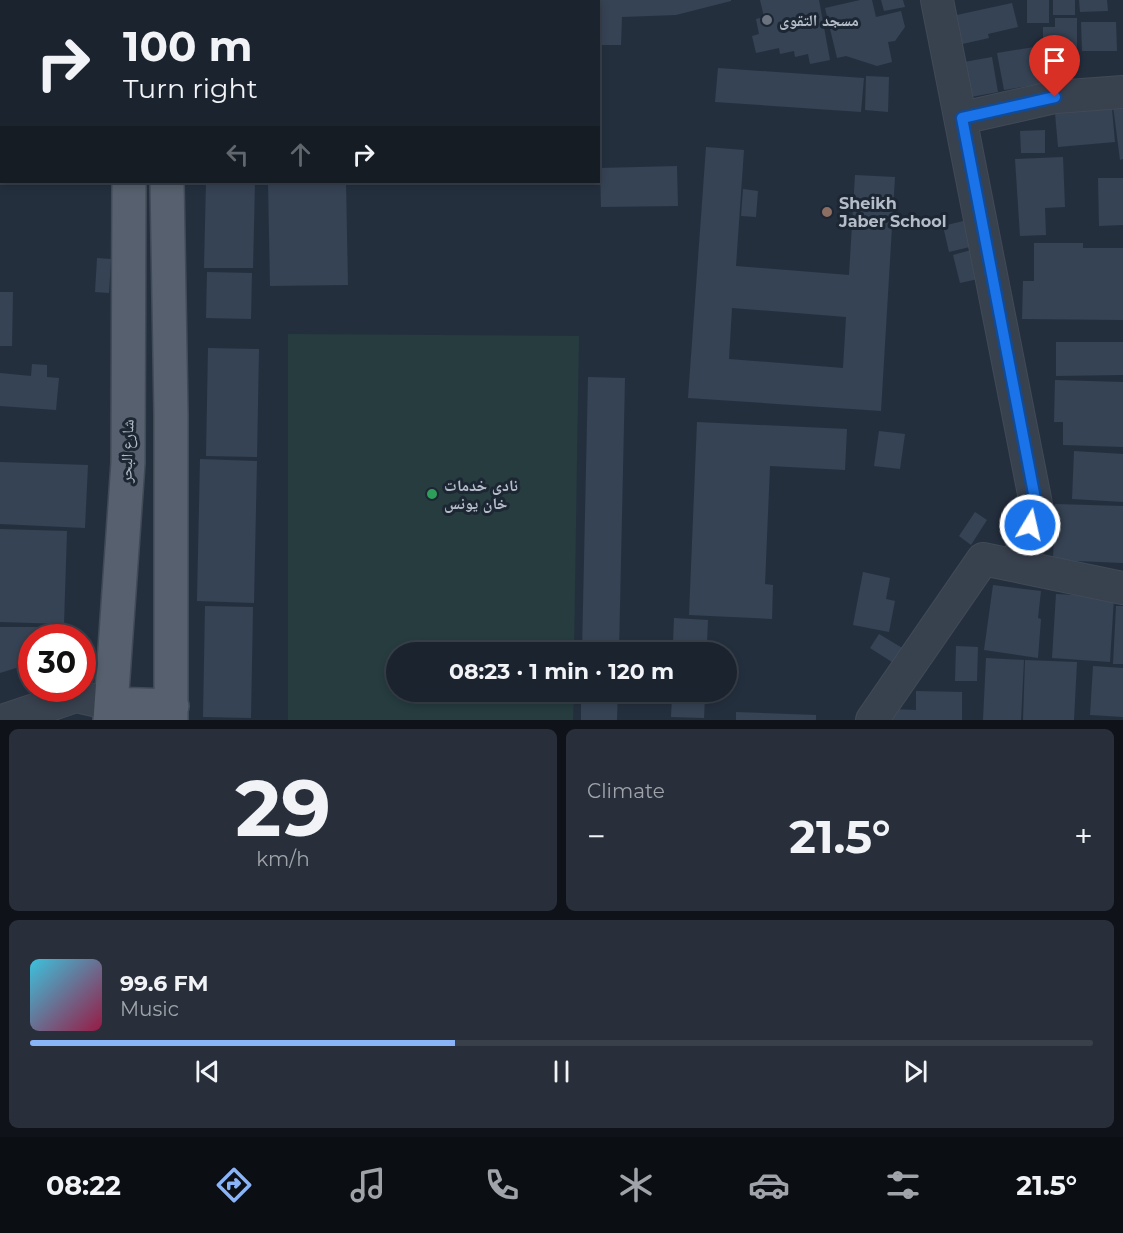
<!DOCTYPE html>
<html lang="en">
<head>
<meta charset="utf-8">
<style>
  body { margin:0; font-family:Montserrat,"Noto Naskh Arabic",sans-serif; background:#282f3a; color:#f1f3f6; height:100vh; display:flex; flex-direction:column; font-size:22px; white-space:nowrap }
  * { box-sizing:border-box; margin:0 }
  p { font-size:20px; color:#a0a4aa }
  .icon { flex:none; width:33px; height:33px; fill:none; stroke:currentColor; stroke-width:2; stroke-linecap:round; stroke-linejoin:round }
  .map { position:relative; height:720px; overflow:hidden }
  .panel { display:flex; flex-direction:column; gap:9px; padding:9px; background:#0f1319; flex:1 }
  .panel>* { flex:none }
  .guide { position:absolute; left:0px; top:0px; width:600px; height:183px; box-shadow:0 3px 9px #0003,0 0 0 2px #39404a; background:#1b232e; color:#f1f3f6; overflow:hidden }
  .speed { position:absolute; left:18px; top:624px; display:flex; gap:12px; font-size:30px; font-weight:700; text-align:center }
  .speed>* { display:grid; place-content:center; width:78px; height:78px; border-radius:50%; background:#1b232e; box-shadow:0 3px 9px #0003,0 0 0 2px #39404a; line-height:1 }
  .speed .limit { border:9px solid #d22; background:#fff; color:#111 }
  .pin { position:absolute; display:grid; place-items:center; width:51px; height:51px; color:#fff; margin:-62px -26px; border-radius:50% 50% 50% 0; rotate:-45deg; box-shadow:0 0 6px #0007 }
  .pin .icon { rotate:45deg }
  .me { position:absolute; width:66px; margin:-33px; rotate:9deg; stroke-linejoin:round; filter:drop-shadow(0 0 4px #0008) }
  .turn { display:flex; align-items:center; gap:21px; height:126px; padding:0 24px; font-size:27px }
  .turn .icon { width:78px; height:78px; stroke-width:2.5 }
  .turn b { display:block; font-size:42px; line-height:51px }
  .lanes { display:flex; align-items:center; height:57px; padding:0 24px; background:#0003; justify-content:center; gap:30px; direction:ltr }
  .lanes .off { opacity:.35 }
  .big { font-size:45px; font-weight:700; line-height:1.1 }
  .panel .widget { flex:1; display:flex; flex-direction:column; justify-content:center; gap:9px; min-width:0; padding:0 21px; border-radius:9px; background:#282f3a }
  .panel .dial { align-items:center; gap:0 }
  .dial b { font-size:78px; line-height:1 }
  .song { display:flex; align-items:center; gap:18px }
  .cover { width:72px; height:72px; border-radius:9px; background:linear-gradient(135deg,hsl(190 70% 55%),hsl(340 70% 35%)) }
  .played { height:6px; border-radius:3px; background:linear-gradient(90deg,#8ab4f8 40%,#39404a 40%) }
  .keys { display:flex; justify-content:space-around; direction:ltr }
  .heat { display:flex; justify-content:space-between; align-items:center; font-size:33px; direction:ltr }
  .panel .tiles { flex:1; display:grid; gap:9px; grid-template-columns:1fr 1fr }
  .widget:last-child { grid-column:span 2 }
  .trip { position:absolute; left:386px; top:642px; width:351px; height:60px; border-radius:30px; background:#1b232e; box-shadow:0 3px 9px #0003,0 0 0 2px #39404a; font-weight:700; line-height:60px; text-align:center }
  .tabs { display:flex; height:96px; justify-content:space-around; align-items:center; background:#0b0e12; color:#a0a4aa }
  .tabs .icon { width:42px; height:42px }
  .tabs .current { color:#8ab4f8 }
  .tabs b { font-size:27px; color:#f1f3f6 }
  .map>svg:first-child { display:block }
  .green { fill:#263c3f }
  .building { fill:#364354; fill-rule:evenodd }
  .lines { fill:none; stroke-linecap:round; stroke-linejoin:round }
  .minor-casing { stroke:#414a57; stroke-width:34 }
  .major-casing { stroke:#414a57; stroke-width:36 }
  .minor { stroke:#38414e; stroke-width:32 }
  .major { stroke:#56606e; stroke-width:33 }
  .route-casing { stroke:#114b97; stroke-width:15 }
  .route { stroke:#1a73e8; stroke-width:10 }
  .worship-dot { fill:#6b7280; stroke:#1d2633; stroke-width:2 }
  .education-dot { fill:#8d6e63; stroke:#1d2633; stroke-width:2 }
  .leisure-dot { fill:#2e9e5b; stroke:#1d2633; stroke-width:2 }
  .labels { text-anchor:middle; dominant-baseline:central; stroke-width:6; stroke-linejoin:round; paint-order:stroke }
  .poi-label { font-size:16px; font-weight:bold; fill:#b4bcc9; stroke:#1d2633; text-anchor:start }
  .street-label { font-size:16px; fill:#b4bcc9; stroke:#1d2633 }
</style>
</head>
<body>
<div class="map">
<svg width="1123" height="720" viewBox="0 0 1123 720">
  <rect width="100%" height="100%" fill="#242f3e"/>
  <path class="green" d="M288,334L579,336L574,652H396V692H574L573,720H288Z"/>
  <path class="building" d="M598,0H731V1L676,15L622,17L621,45H598Z
    M760,0H819L830,60L810,64L808,54L795,57L794,51L780,54L779,48L756,53L752,36L759,34L756,19L764,17Z
    M860,0H872L876,17L901,11L905,27L895,41L888,42L892,62L877,66L846,56L837,58L825,8Z
    M881,0H903L905,7L884,11Z
    M1027,0H1049V23H1027Z
    M1053,0H1075V15H1053Z
    M1079,0H1107L1108,11L1080,12Z
    M1012,3L1018,27L988,34L989,38L958,45L952,16Z
    M1055,18H1077V49L1043,50V27H1055Z
    M1081,22H1116L1117,51H1082Z
    M1034,47L1041,84L1004,90L997,53Z
    M1059,52H1075L1076,74L1060,75Z
    M992,57L998,92L971,97L964,62Z
    M718,68L864,78L861,112L715,102Z
    M866,76L889,77L888,112L865,110Z
    M1123,104V159L1120,160L1113,106Z
    M1112,109L1115,142L1058,147L1055,113Z
    M1045,130V153H1021L1020,131Z
    M706,147L744,150L736,266L849,275L855,175L895,177L881,411L688,398ZM732,308L846,317L843,368L729,359Z
    M1063,157L1065,207L1045,208L1046,235L1020,236L1015,159Z
    M677,166L678,206L601,207L600,168Z
    M1098,178H1123V225L1099,226Z
    M206,182H255L253,268H204Z
    M268,182H346L348,285L270,286Z
    M743,189L758,191L756,217L741,216Z
    M967,220L974,246L949,252L943,226Z
    M1034,243H1083V248H1123V320L1022,319L1023,281H1034Z
    M971,250L978,279L960,283L953,255Z
    M97,258L111,259L109,293L95,292Z
    M207,272L252,273L251,319L206,318Z
    M0,292H13L12,346H0Z
    M1056,342H1123V375L1056,376Z
    M208,348L259,349L257,457L206,456Z
    M32,364L47,365V377L59,378L56,410L0,406V373L31,376Z
    M588,377L625,378L619,652H582Z
    M1055,380L1123,382V447L1063,445V422H1054Z
    M697,422L847,429L845,470L770,466L765,584L773,585L772,619L689,615Z
    M879,431L905,434L900,469L874,466Z
    M1074,451L1123,454V502L1072,499Z
    M200,459L257,461L254,603L197,601Z
    M0,462L88,465L85,528L0,524Z
    M1055,504L1123,506V563L1053,560Z
    M975,512L987,520L971,545L959,536Z
    M0,529L67,531L64,624L0,622Z
    M863,572L890,578L886,599L895,601L889,632L853,625Z
    M993,585L1041,591L1038,618L1041,619L1038,658L984,650Z
    M1056,594L1114,597L1110,662L1052,658Z
    M205,606L253,607L251,718L203,717Z
    M1116,606H1123V664H1113Z
    M674,618L708,620L707,643L673,642Z
    M0,627H39L38,638H32V663L0,673Z
    M879,634L904,649L895,664L870,648Z
    M956,646L978,647L977,681H955Z
    M986,658L1024,660L1021,720H983Z
    M1025,660L1077,662L1074,720H1023Z
    M1093,666L1123,668V717L1090,715Z
    M916,691L962,692V720H892V709L916,710Z
    M581,692H618L617,720H581Z
    M672,695L705,697L704,718L671,717Z
    M736,712L816,715V720H736Z"/>
  <g class="lines">
    <defs>
      <path id="minor" d="M937,0L1036,504L1017,566
        M962,118L1055,97L1123,92
        M5,720L76,696L111,704
        M872,720L983,559L1123,588"/>
      <path id="major" d="M128,0V2
        M163,0V2
        M167,182L171,414V720
        M111,704L172,706
        M110,720L128,463L129,182"/>
    </defs>
    <use href="#minor" class="minor-casing"/>
    <use href="#major" class="major-casing"/>
    <use href="#minor" class="minor"/>
    <use href="#major" class="major"/>
  </g>
  <g class="lines">
    <defs>
      <path id="route" d="M1030,525L1036,504L962,118L1055,97"/>
    </defs>
    <use href="#route" class="route-casing"/>
    <use href="#route" class="route"/>
  </g>
  <circle class="worship-dot" cx="767" cy="20" r="6"/>
  <circle class="education-dot" cx="827" cy="212" r="6"/>
  <circle class="leisure-dot" cx="432" cy="494" r="6"/>
  <g class="labels">
    <g class="poi-label">
      <text x="779" y="20">مسجد التقوى</text>
      <text x="839" y="203">Sheikh<tspan x="839" dy="18">Jaber School</tspan></text>
      <text x="444" y="485">نادى خدمات<tspan x="444" dy="18">خان يونس</tspan></text>
    </g>
    <g class="street-label">
      <text transform="translate(127 451) rotate(-88)">شارع البحر</text>
    </g>
  </g>
</svg>
<div class="speed"><div class="limit">30</div></div>
<div class="pin" style="left:1055px;top:97px;background:#d93025"><svg class="icon" aria-label="arrive" viewBox="0 0 24 24"><path d="M6 21V4h12l-3 4 3 4H6"/></svg></div>
<svg class="me" style="left:1030px;top:525px" viewBox="-20 -20 40 40"><circle r="17" fill="#1a73e8" stroke="#fff" stroke-width="3"/><path d="M0-11L8 9 0 5-8 9z" fill="#fff"/></svg>
<div class="trip">08:23 · 1 min · 120 m</div>
<div class="guide">
<div class="turn"><svg class="icon" aria-label="right" viewBox="0 0 24 24"><path d="M7 20v-9h11M14 6l5 5-5 5"/></svg><div><b>100 m</b>Turn right</div></div>
<div class="lanes"><svg class="icon off" aria-label="left" viewBox="0 0 24 24"><path d="M17 20v-9H6M10 6l-5 5 5 5"/></svg><svg class="icon off" aria-label="ahead" viewBox="0 0 24 24"><path d="M12 20V5M6 11l6-6 6 6"/></svg><svg class="icon" aria-label="right" viewBox="0 0 24 24"><path d="M7 20v-9h11M14 6l5 5-5 5"/></svg></div>
</div>
</div>
<section class="panel">
<div class="tiles">
<div class="widget dial"><b>29</b><p>km/h</p></div>
<div class="widget"><p>Climate</p>
<div class="heat"><a>−</a><b class="big">21.5°</b><a>+</a></div>
</div>
<div class="widget">
<div class="song"><i class="cover"></i><div><b>99.6 FM</b><p>Music</p></div></div>
<div class="played"></div>
<div class="keys"><svg class="icon" aria-label="previous" viewBox="0 0 24 24"><path d="M18 5L8 12l10 7zM5 5v14"/></svg><svg class="icon" aria-label="pause" viewBox="0 0 24 24"><path d="M8 5v14M16 5v14"/></svg><svg class="icon" aria-label="next" viewBox="0 0 24 24"><path d="M6 5l10 7-10 7zM19 5v14"/></svg></div>
</div>
</div>
</section>
<nav class="tabs">
<b>08:22</b>
<svg class="icon current" aria-label="directions" viewBox="0 0 24 24"><path d="M12 3l9 9-9 9-9-9zM9 14v-3h6M13 9l2 2-2 2"/></svg>
<svg class="icon" aria-label="music" viewBox="0 0 24 24"><path d="M9 18V5l10-2v13"/><circle cx="6" cy="18" r="3"/><circle cx="16" cy="16" r="3"/></svg>
<svg class="icon" aria-label="phone" viewBox="0 0 24 24"><path d="M5 4h4l2 5-3 2q2 4 5 5l2-3 5 2v4C11 20 4 13 5 4z"/></svg>
<svg class="icon" aria-label="climate" viewBox="0 0 24 24"><path d="M12 3v18M4 7l16 10M4 17L20 7"/></svg>
<svg class="icon" aria-label="car" viewBox="0 0 24 24"><path d="M5 17H2v-5l4-1 3-4h7l3 4 3 1v5h-3M9 17h6M6 11h13"/><circle cx="7" cy="17" r="2"/><circle cx="17" cy="17" r="2"/></svg>
<svg class="icon" aria-label="filters" viewBox="0 0 24 24"><path d="M4 7h16M4 17h16"/><circle cx="9" cy="7" r="2"/><circle cx="15" cy="17" r="2"/></svg>
<b>21.5°</b>
</nav>
</body>
</html>
